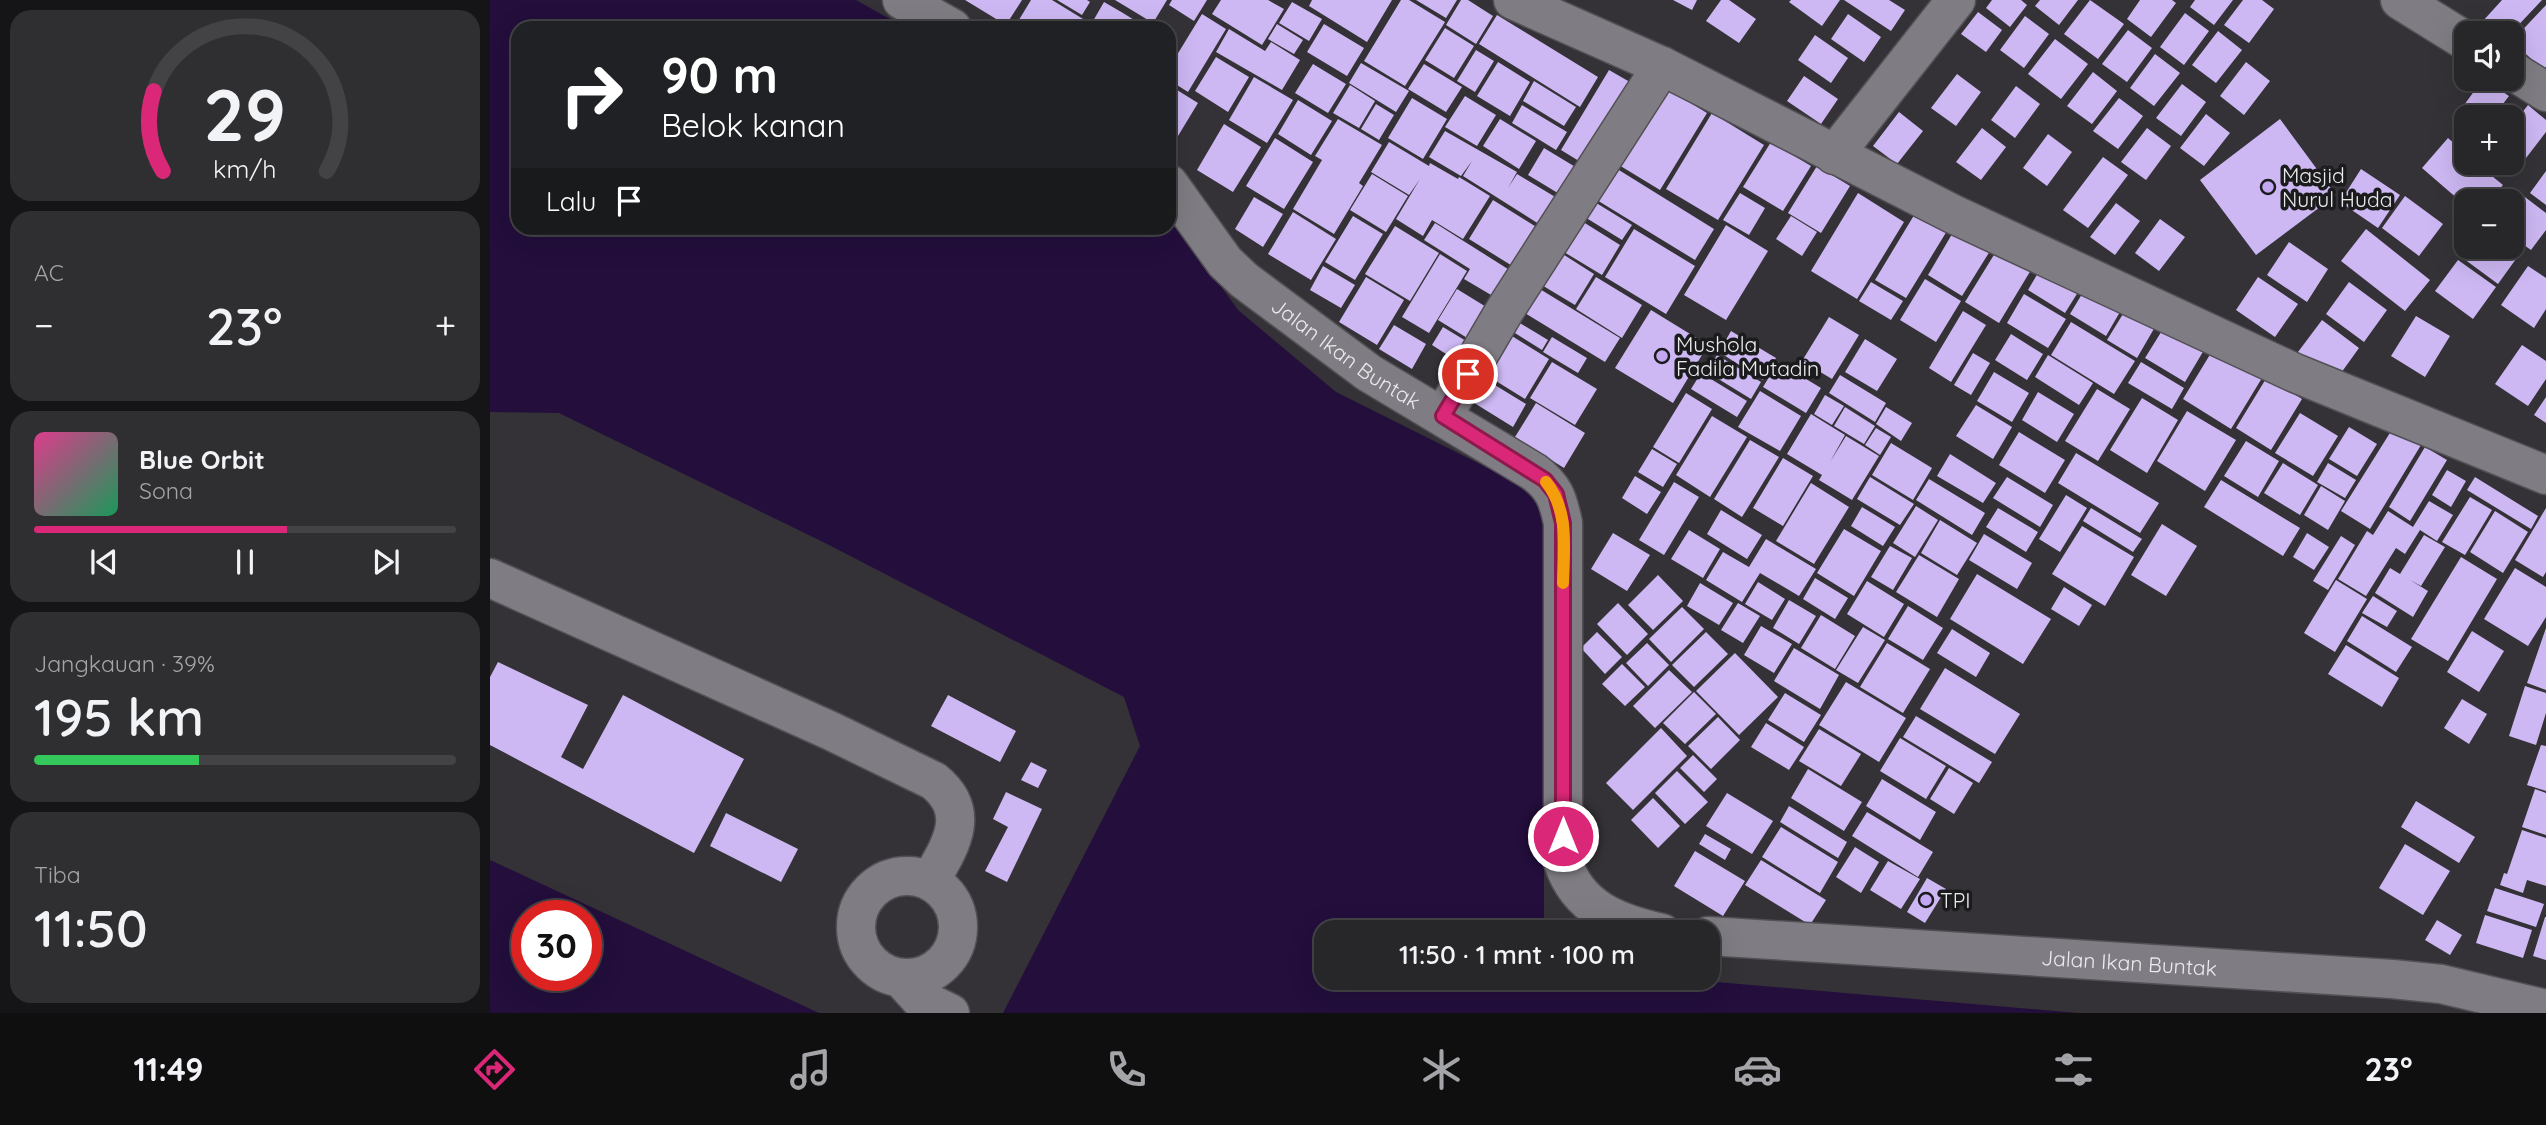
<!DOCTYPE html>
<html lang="id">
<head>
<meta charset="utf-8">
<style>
  body { margin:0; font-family:Quicksand,sans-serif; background:#2f2e31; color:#f1f3f6; height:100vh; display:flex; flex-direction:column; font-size:26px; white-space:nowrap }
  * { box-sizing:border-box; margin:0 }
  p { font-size:23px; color:#a4a5a8 }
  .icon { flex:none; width:38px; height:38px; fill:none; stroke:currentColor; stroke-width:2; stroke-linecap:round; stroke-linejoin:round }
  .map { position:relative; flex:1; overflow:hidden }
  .side { display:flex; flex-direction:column; gap:10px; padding:10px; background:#151517; width:490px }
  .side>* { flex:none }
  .guide { position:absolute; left:21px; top:21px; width:665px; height:214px; border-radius:21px; box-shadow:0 7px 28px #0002,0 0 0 2px #434346; background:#202124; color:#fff; overflow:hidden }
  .controls { position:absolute; left:1964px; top:21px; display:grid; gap:14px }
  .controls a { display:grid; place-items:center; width:70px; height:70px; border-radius:14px; background:#272629; box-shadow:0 7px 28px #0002,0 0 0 2px #434346; font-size:35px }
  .speed { position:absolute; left:21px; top:900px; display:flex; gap:14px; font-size:35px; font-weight:700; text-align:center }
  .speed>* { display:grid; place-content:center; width:91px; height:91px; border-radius:50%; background:#272629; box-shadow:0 7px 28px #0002,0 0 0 2px #434346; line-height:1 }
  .speed .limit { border:10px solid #d22; background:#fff; color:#111 }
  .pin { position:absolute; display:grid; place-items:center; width:60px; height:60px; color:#fff; margin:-30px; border:4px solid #fff; border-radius:50%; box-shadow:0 2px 7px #0007 }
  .me { position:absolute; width:77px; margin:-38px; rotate:0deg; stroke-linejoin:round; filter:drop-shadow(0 0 5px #0008) }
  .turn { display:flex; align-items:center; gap:24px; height:147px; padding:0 35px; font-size:32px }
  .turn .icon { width:91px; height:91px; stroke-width:2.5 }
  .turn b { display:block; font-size:49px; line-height:60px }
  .then { display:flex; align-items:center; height:66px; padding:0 35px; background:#0003; gap:14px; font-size:26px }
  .big { font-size:52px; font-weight:600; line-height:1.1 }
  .side .tile { flex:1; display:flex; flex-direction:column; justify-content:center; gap:10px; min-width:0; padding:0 24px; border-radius:21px; background:#2f2e31 }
  .side .dial { align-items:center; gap:0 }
  .dial svg { height:182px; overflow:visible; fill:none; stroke:#434346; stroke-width:7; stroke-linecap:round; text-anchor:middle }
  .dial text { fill:#f1f3f6; stroke:none }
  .song { display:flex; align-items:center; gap:21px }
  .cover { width:84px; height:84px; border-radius:10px; background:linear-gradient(135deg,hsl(330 70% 55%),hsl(150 70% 35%)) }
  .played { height:7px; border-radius:4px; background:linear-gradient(90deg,#db2777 60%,#434346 60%) }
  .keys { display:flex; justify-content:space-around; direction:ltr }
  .heat { display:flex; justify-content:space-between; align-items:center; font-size:38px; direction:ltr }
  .charge { height:10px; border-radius:5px; background:linear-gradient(90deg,#34c759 39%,#434346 0) }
  .trip { position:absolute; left:824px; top:920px; width:406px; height:70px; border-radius:21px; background:#272629; box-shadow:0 7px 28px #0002,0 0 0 2px #434346; font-weight:600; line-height:70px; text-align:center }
  .tab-bar { display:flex; height:112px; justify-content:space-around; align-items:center; background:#100f10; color:#a4a5a8 }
  .tab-bar .icon { width:49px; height:49px }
  .tab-bar .selected { color:#db2777 }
  .tab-bar b { font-size:32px; color:#f1f3f6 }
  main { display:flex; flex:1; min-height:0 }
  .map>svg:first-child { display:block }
  .water { fill:#230e3c; fill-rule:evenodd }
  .building { fill:#cdb8f3 }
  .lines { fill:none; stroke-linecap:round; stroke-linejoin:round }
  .minor-casing { stroke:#525054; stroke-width:41 }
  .minor { stroke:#7f7d83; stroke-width:38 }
  .route-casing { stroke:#8e194d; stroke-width:18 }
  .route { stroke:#db2777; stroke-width:12 }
  .slow { stroke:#f59e0b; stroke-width:12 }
  .poi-dot { fill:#c3a7f2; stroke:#1b1b1d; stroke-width:2.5 }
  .labels { text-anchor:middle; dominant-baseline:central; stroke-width:7; stroke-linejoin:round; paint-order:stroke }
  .poi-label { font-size:21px; fill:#ebeaed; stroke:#1b1b1d; text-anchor:start }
  .street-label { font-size:21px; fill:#ebeaed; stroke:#1b1b1d }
</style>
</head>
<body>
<main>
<section class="side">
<div class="tile dial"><svg viewBox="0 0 100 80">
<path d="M14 69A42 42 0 1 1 86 69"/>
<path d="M14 69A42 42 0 0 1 10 34" stroke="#db2777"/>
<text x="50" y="56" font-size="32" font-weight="700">29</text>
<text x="50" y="72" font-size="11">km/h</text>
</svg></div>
<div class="tile"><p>AC</p>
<div class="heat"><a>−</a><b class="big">23°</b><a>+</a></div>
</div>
<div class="tile">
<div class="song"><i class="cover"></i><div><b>Blue Orbit</b><p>Sona</p></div></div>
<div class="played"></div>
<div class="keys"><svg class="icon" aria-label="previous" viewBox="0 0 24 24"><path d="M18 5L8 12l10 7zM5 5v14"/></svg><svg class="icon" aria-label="pause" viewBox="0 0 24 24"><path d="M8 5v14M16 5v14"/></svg><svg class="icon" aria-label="next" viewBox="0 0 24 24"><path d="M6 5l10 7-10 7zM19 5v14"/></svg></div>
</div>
<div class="tile"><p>Jangkauan · 39%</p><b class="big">195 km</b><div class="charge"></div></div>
<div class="tile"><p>Tiba</p><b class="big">11:50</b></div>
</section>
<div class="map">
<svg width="2056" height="1013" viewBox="0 0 2056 1013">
  <rect width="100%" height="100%" fill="#343237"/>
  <path class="water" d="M0,0H366L416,28H28V228H679V214L748,310L846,392L1032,485L1064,526L1054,804V924L1064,933H836V978H1179L1588,1013H513L650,746L634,697L335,543L69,413L0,412Z
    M0,860L329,1013H0ZM37,915H96V975H37Z"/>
  <path class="building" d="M475,0H532L516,25Z
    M541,0H562L598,22L594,28H524Z
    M567,0H597L600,2L592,15Z
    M625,0H677L663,23Z
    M682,0H717L704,21L679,5Z
    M731,0H778L794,9L772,45L722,14Z
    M822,0H902L877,42L819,6Z
    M911,0H919L955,22L915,86L874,61Z
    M926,0H967L956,18Z
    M971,0H978L1003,16L986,44L956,25Z
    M1183,0H1207L1202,10Z
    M1231,0H1239L1266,19L1249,43L1216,21Z
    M1301,0H1350L1332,26L1299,2Z
    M1354,0H1399L1415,10L1401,31Z
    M1502,0H1531L1537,5L1520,27L1496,8Z
    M1550,0H1588L1569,25L1545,6Z
    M1600,0L1634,24L1608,59L1574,34Z
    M1650,0H1682L1686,3L1661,37L1637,19Z
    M1705,0H1743L1724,25L1700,7Z
    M1753,0H1772L1784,9L1759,43L1734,25Z
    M2012,0H2052L2021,33H2005L1992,22Z
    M614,2L633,13L657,28H599Z
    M802,2L832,19L819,41L789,23Z
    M2056,5V67L2053,70L2022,41Z
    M1488,12L1512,30L1496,52L1471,34Z
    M1695,13L1719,31L1694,65L1670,47Z
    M712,14L736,29L698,92L679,80V68Z
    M1358,14L1391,37L1374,62L1341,39Z
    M1007,15L1108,77L1090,107L989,44Z
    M1535,16L1559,34L1534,68L1510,50Z
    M787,24L813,40L804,54L778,39Z
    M834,24L874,48L857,76L817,52Z
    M955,28L984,46L964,78L935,60Z
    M739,29L775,51L781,42L810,60L792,90L726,52Z
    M1638,30L1662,48L1637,82L1612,64Z
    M1728,31L1752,50L1726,83L1702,65Z
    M1325,35L1358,58L1341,83L1308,60Z
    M1565,39L1598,64L1571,99L1538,74Z
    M986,50L1004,61L985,92L967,81Z
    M1665,54L1690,73L1664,106L1640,88Z
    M726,57L759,77L738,112L705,91Z
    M1008,62L1040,82L1020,116L987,96Z
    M1756,62L1780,81L1754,115L1730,96Z
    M871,63L919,91L906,112L859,83Z
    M823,64L856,84L838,113L805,93Z
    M934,64L972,87L956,112L918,89Z
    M1119,70L1152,89L1102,169L1071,150Z
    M1603,72L1627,91L1602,124L1577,106Z
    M1467,74L1491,92L1466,126L1441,108Z
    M1314,76L1348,99L1331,124L1297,101Z
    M764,77L803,100L777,143L739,120Z
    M1993,79L2019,96L2003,117H1977L1969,112Z
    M1044,81L1086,107L1074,126L1033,101Z
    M1166,82L1217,113L1170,190L1119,159Z
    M1692,84L1716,102L1691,136L1666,118Z
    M679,85L708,103L688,136L679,130Z
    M860,85L885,101L869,128L843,113Z
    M1526,86L1550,104L1525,138L1501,120Z
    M975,96L1006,115L987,146L955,127Z
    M922,98L957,119L933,159L898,138Z
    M1629,98L1653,116L1628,149L1603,131Z
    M808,100L842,121L821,155L788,134Z
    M886,104L904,115L889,140L871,129Z
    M1032,105L1077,132L1066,150L1022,123Z
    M2038,105L2056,120V132L2036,158L2021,146V127Z
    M1409,112L1433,131L1407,164L1383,146Z
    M1222,113L1274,145L1228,220L1176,189Z
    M1716,114L1740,133L1714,166L1690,148Z
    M848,119L892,145L869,183L873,186L844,234L803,209L832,160L825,156Z
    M1010,119L1046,141L1029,169L993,146Z
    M1790,119L1846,195L1766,255L1710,180Z
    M734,124L771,147L743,192L707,170Z
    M1492,128L1516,147L1491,180L1466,162Z
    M1657,128L1681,146L1656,180L1631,162Z
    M955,131L1027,172L1018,188L1027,174L1077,204L1060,231L973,176L982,161L971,176L939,157Z
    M1558,134L1582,152L1557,186L1533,168Z
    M785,138L823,162L794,209L756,186Z
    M1958,138L1976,154V163H1986L2013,185L1999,201H1976V206L1932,168Z
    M899,142L939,166L940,163L968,179L969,177L1000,196L973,239L942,220L933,236L906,219L930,179L919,195L881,172Z
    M1281,142L1321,166L1293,211L1253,187Z
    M1054,148L1097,174L1081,201L1038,175Z
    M1613,157L1638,175L1598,228L1573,210Z
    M1116,162L1224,229L1205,260L1097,194Z
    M1327,166L1360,186L1331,233L1298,213Z
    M1871,169L1910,195L1888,228L1850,202Z
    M2056,171V205L2040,193Z
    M882,174L918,196L896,232L860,210Z
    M2027,191L2056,213V230L2041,250L2021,236V201H2019Z
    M1250,193L1275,208L1259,235L1233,220Z
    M1368,193L1414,222L1367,299L1321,271Z
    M1095,196L1142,225L1132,240L1085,211Z
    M1915,196L1953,224L1929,256L1892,228Z
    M764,197L793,214L773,247L745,229Z
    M1003,200L1056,233L1032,272L979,239Z
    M1626,203L1650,221L1625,255L1600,237Z
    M1429,207L1460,226L1416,298L1385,280Z
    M803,212L846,239L821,280L778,254Z
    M1082,215L1130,245L1112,275L1064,246Z
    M863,216L893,234L865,280L835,262Z
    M1301,216L1327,232L1312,256L1286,239Z
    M1670,219L1695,237L1669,271L1645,253Z
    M945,223L1029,276L1013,302L974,279L980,269L934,240Z
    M1236,225L1278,251L1236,320L1194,295Z
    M905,226L949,253L920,301L875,274Z
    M1144,229L1205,266L1176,314L1115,277Z
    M1465,229L1500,251L1472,296L1438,275Z
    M1876,229L1940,280L1915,311L1851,261Z
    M1799,242L1838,269L1817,302L1777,275Z
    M1510,245L1544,265L1509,323L1475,302Z
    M2021,245L2031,252L2008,284L1970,256L1977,247H2021Z
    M1060,246L1104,274L1085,305L1040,278Z
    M950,254L977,271L939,333L912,317Z
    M1968,260L2006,287L1983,319L1945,291Z
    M833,266L865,285L851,308L820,290Z
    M1552,266L1590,289L1575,313L1538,290Z
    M2038,266L2056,278V309L2044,328L2011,305Z
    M876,277L914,300L887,345L849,322Z
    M1106,277L1152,305L1132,338L1086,309Z
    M1768,277L1808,304L1785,337L1746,310Z
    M1435,279L1471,301L1446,342L1410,320Z
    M1381,282L1413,301L1401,320L1369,301Z
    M1859,282L1897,310L1874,342L1836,314Z
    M1040,283L1130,338L1115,362L1025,307Z
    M1598,284L1634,305L1616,336L1580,314Z
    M967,289L1006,313L987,344L948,320Z
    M1534,294L1576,319L1558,348L1517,323Z
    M1636,309L1665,327L1647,358L1617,340Z
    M1161,310L1218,345L1183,403L1125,368Z
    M1473,311L1496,325L1461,382L1439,368Z
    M1926,316L1960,336L1935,377L1901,356Z
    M1339,317L1369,335L1342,379L1312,361Z
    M1023,319L1058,340L1052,350L1017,328Z
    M1832,320L1869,348L1846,380L1808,352Z
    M1678,321L1717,345L1695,382L1655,358Z
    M1581,322L1645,361L1624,394L1561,355Z
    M904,325L936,344L922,369L889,349Z
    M953,327L986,347L975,366L942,345Z
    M1241,331L1286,358L1273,380L1229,352Z
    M1017,333L1059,359L1035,399L993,373Z
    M1521,334L1553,354L1537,380L1505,360Z
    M1062,337L1097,358L1088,373L1053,352Z
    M1375,339L1407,359L1387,391L1355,372Z
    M2032,345L2056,361V379L2038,406L2005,384Z
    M1724,348L1772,378L1741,429L1693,399Z
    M1483,353L1500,363L1481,395L1464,385Z
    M1227,355L1271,382L1261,399L1217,372Z
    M1558,355L1603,383L1589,405L1545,377Z
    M1062,362L1107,389L1085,425L1040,398Z
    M1288,362L1331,388L1316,413L1273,387Z
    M1651,362L1694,388L1682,409L1638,383Z
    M1504,372L1539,393L1522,422L1487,401Z
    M1211,373L1257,401L1247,417L1201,389Z
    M1350,375L1396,403L1385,422L1339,393Z
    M1777,377L1812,399L1781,450L1746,428Z
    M995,379L1036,404L1023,427L981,401Z
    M1607,389L1640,409L1608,461L1575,441Z
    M1270,391L1311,416L1290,451L1248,427Z
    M1548,392L1584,414L1567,442L1532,420Z
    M1196,393L1222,409L1189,463L1163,447Z
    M1335,395L1354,406L1342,425L1324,414Z
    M2056,397V423L2044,415Z
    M1652,398L1688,420L1657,473L1620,450Z
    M1046,403L1095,433L1074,468L1025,437Z
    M1486,405L1522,427L1503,459L1466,436Z
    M1355,407L1385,426L1374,444L1344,426Z
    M1396,407L1422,423L1411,441L1386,424Z
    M1697,411L1746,440L1715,491L1667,461Z
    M1810,413L1848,436L1823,476L1785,453Z
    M1321,414L1355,435L1340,462L1356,436L1389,456L1362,500L1329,480L1332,475L1297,454Z
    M1222,416L1257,437L1220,497L1186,475Z
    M1859,427L1887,444L1867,476L1839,459Z
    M1386,428L1401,437L1390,455L1375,445Z
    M1903,428L1931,445L1880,529L1851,511Z
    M1529,432L1575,460L1555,493L1509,465Z
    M1260,440L1289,457L1252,517L1224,499Z
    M1756,441L1789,461L1768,497L1734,476Z
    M1401,443L1442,468L1423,500L1382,475Z
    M1935,447L1957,460L1920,521L1899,507Z
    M1162,449L1187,464L1173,487L1148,472Z
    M1586,453L1669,503L1650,533L1568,483Z
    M1460,454L1506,483L1493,503L1447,476Z
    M1293,458L1323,476L1293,526L1263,508Z
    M1793,463L1828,485L1810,515L1774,493Z
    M1838,463L1866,480L1855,498L1827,482Z
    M1957,470L1976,481L1961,507L1942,495Z
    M1145,476L1171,492L1157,514L1132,498Z
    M1380,477L1424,504L1410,525L1367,499Z
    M1517,477L1563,505L1550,527L1503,498Z
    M1985,477L2048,516L2041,529L1977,490Z
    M1439,479L1495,513L1482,535L1426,500Z
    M1731,480L1810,528L1793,556L1714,507Z
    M1184,482L1209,497L1174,555L1149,540Z
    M1321,483L1359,507L1324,564L1286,541Z
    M1831,486L1855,501L1838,530L1814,515Z
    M1576,495L1597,508L1570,552L1549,539Z
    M1980,497L2002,510L1975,555L1952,542Z
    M1939,501L1963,515L1947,541L1930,530L1915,554L1906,548L1876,596L1848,579L1877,531L1883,535L1898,511L1923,527Z
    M1426,506L1448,520L1425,557L1403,543Z
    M1372,507L1405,527L1393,546L1361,526Z
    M1508,508L1548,532L1536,552L1496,527Z
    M1601,508L1652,539L1643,552L1593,521Z
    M2056,508V572L2053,577L2025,560Z
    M1231,510L1272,535L1257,559L1217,534Z
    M2005,511L2038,532L2013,573L1980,552Z
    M1450,520L1487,543L1467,575L1431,553Z
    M1672,524L1707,546L1676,596L1641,575Z
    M1592,526L1644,557L1615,606L1562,574Z
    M1354,529L1391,551L1364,596L1327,573Z
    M1199,530L1230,549L1213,578L1181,559Z
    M1123,533L1160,555L1137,591L1101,569Z
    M1817,533L1839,547L1824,570L1803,557Z
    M1494,534L1542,563L1527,589L1479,560Z
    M1934,535L1955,547L1931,586L1920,580L1938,591L1923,617L1885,593L1900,568L1910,574Z
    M1851,536L1865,545L1838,590L1823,581Z
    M1276,539L1326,569L1309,596L1270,573L1252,602L1216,580L1233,552L1259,567Z
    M1400,546L1422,558L1403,590L1381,577Z
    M1429,555L1469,579L1447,617L1406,592Z
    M1971,557L2007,579L1958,661L1921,639Z
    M2025,568L2056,587V617L2038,646L1994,619Z
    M1487,574L1561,619L1533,664L1460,619Z
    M1168,575L1193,601L1163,630L1138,605Z
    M1325,578L1358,598L1345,619L1313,599Z
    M1846,580L1877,599L1845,652L1814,633Z
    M1377,581L1414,604L1394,637L1357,614Z
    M1268,582L1295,599L1282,620L1255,604Z
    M1210,583L1243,603L1229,625L1197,606Z
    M1574,587L1602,605L1589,626L1561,609Z
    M1883,596L1907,611L1897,627L1872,613Z
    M1299,600L1326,616L1309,644L1283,628Z
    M1128,603L1158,634L1137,655L1107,624Z
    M1248,603L1270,616L1253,643L1231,630Z
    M1418,606L1453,628L1433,660L1398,639Z
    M1192,607L1214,629L1181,662L1159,639Z
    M1331,615L1365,636L1345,669L1311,648Z
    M1872,616L1922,647L1906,672L1857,641Z
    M1271,626L1302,644L1284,673L1254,655Z
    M1373,627L1395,640L1368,683L1346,670Z
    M2056,628V690L2037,683Z
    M1462,629L1500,653L1486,677L1447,653Z
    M1982,631L2014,651L1989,692L1957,672Z
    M1107,632L1132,657L1115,674L1091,648Z
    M1216,632L1238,654L1204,687L1182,665Z
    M1157,643L1179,665L1158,686L1136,663Z
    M1397,643L1440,669L1413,713L1370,687Z
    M1856,645L1909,678L1892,707L1838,674Z
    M1304,648L1349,675L1330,709L1284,681Z
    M1245,653L1288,697L1249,735L1206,691Z
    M8,662L98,705L71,757L93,769L133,695L254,759L204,853L0,745V677Z
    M1132,664L1155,687L1135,706L1112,684Z
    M1455,668L1530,714L1505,754L1430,709Z
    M1179,670L1202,692L1165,728L1143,706Z
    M1356,682L1416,718L1389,762L1329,725Z
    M2035,686L2056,693V713L2046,745L2019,736Z
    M1204,692L1226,714L1195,744L1173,723Z
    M1295,693L1331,715L1314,742L1278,720Z
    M458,695L526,731L510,762L441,726Z
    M1972,699L1997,714L1979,744L1954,728Z
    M1426,716L1502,762L1489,783L1413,737Z
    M1228,717L1250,740L1221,769L1198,746Z
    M1276,723L1314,747L1299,770L1261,747Z
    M1171,728L1197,756L1143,810L1116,783Z
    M1329,729L1371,754L1351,786L1309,761Z
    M1410,738L1456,766L1436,799L1390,771Z
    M2051,745L2056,746V791L2037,785Z
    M1203,755L1227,779L1214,792L1190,768Z
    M541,762L557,770L548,788L531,780Z
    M1459,768L1483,783L1464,814L1440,799Z
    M1318,769L1372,802L1354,831L1301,798Z
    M1187,771L1218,802L1195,824L1165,793Z
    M1392,779L1446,812L1430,840L1376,806Z
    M2045,789L2056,793V835L2032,827Z
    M516,792L552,809L517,882L495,871L518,827L503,819Z
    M1237,793L1283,821L1262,854L1216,826Z
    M1163,798L1190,826L1168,848L1141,820Z
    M1926,801L1985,837L1969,863L1911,827Z
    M1299,806L1357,842L1348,858L1290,822Z
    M1377,812L1443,852L1428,877L1362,836Z
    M236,813L308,849L291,882L220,846Z
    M1291,827L1348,862L1330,893L1272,857Z
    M2032,830L2056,838V886L2037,880L2033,893L2010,885L2014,873L2017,874Z
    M1215,834L1241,849L1235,860L1209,844Z
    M1915,844L1960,871L1933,915L1889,888Z
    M1365,847L1389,862L1371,893L1346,877Z
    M1205,851L1255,881L1233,916L1184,886Z
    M1271,860L1336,900L1320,925L1255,885Z
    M1398,861L1430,879L1411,909L1380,890Z
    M1437,878L1456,889L1435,923L1417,912Z
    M2005,888L2054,904L2046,927L1997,911Z
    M1995,915L2042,930L2033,958L1986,943Z
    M2055,917H2056V960L2043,956Z
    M1947,920L1972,935L1960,955L1935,940Z"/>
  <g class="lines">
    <defs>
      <g id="minor">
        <path d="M412,0L462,28"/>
        <path d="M1023,0L1172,66L1463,214L1805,373L2056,475"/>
        <path d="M1910,0L1976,41"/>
        <path d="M2021,70L2056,92"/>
        <path d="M1344,155L1466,0"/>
        <path id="s1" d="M679,184L735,262L754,280L879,373L1044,472C1064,487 1068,499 1073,523V862C1088,909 1128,923 1172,933"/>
        <path d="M953,416L1015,310L1172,66"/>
        <path d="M0,578L341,731L444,781C483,813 460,846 440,881"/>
        <circle cx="417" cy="927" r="51"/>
        <path id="s2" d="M1218,936L1902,979L1951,984L2056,1009"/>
        <path d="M411,978L429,998L460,1013"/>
      </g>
    </defs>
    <use href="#minor" class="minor-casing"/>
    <use href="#minor" class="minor"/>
  </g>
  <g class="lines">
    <defs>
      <path id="route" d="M978,374L953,416L1055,480L1066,494L1073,523V836"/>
    </defs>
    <use href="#route" class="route-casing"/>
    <use href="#route" class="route"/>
    <path class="slow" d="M1056,482C1079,510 1074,548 1073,583"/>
  </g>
  <g class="poi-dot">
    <circle cx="1778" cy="187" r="7"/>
    <circle cx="1172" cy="356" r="7"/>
    <circle cx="1436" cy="900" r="7"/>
  </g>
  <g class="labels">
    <g class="poi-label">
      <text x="1792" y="175">Masjid<tspan x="1792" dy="24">Nurul Huda</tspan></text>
      <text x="1186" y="344">Mushola<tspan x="1186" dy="24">Fadila Mutadin</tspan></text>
      <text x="1450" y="900">TPI</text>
    </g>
    <g class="street-label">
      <text stroke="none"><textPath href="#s1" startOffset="248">Jalan Ikan Buntak</textPath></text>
      <text stroke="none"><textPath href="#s2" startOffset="422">Jalan Ikan Buntak</textPath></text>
    </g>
  </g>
</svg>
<div class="controls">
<a><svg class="icon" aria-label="sound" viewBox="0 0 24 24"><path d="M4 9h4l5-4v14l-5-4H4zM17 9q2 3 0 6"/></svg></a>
<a>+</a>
<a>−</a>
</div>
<div class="speed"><div class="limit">30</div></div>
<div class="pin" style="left:978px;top:374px;background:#d93025"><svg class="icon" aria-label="arrive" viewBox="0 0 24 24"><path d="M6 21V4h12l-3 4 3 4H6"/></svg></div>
<svg class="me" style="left:1073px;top:836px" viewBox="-20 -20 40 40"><circle r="17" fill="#db2777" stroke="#fff" stroke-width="3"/><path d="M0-11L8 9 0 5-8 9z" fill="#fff"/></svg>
<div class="trip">11:50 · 1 mnt · 100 m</div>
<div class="guide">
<div class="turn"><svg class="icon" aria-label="right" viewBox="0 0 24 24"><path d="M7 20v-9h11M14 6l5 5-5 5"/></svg><div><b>90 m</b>Belok kanan</div></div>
<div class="then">Lalu<svg class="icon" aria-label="arrive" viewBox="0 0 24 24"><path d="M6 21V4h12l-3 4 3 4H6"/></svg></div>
</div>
</div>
</main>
<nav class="tab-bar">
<b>11:49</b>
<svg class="icon selected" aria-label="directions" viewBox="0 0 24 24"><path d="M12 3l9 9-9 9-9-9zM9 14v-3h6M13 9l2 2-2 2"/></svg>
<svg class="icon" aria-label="music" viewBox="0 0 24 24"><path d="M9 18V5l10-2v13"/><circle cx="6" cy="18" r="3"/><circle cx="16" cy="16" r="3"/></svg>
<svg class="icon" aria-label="phone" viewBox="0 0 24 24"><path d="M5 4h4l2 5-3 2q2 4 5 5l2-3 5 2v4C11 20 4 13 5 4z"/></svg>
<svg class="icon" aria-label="climate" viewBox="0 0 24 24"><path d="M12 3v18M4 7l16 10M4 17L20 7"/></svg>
<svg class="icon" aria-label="car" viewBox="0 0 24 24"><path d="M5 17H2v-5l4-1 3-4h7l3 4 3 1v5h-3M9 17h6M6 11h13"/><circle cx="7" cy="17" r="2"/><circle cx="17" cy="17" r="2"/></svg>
<svg class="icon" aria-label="filters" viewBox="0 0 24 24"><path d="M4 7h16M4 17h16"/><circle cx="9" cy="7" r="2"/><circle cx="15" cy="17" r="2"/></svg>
<b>23°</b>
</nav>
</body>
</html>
